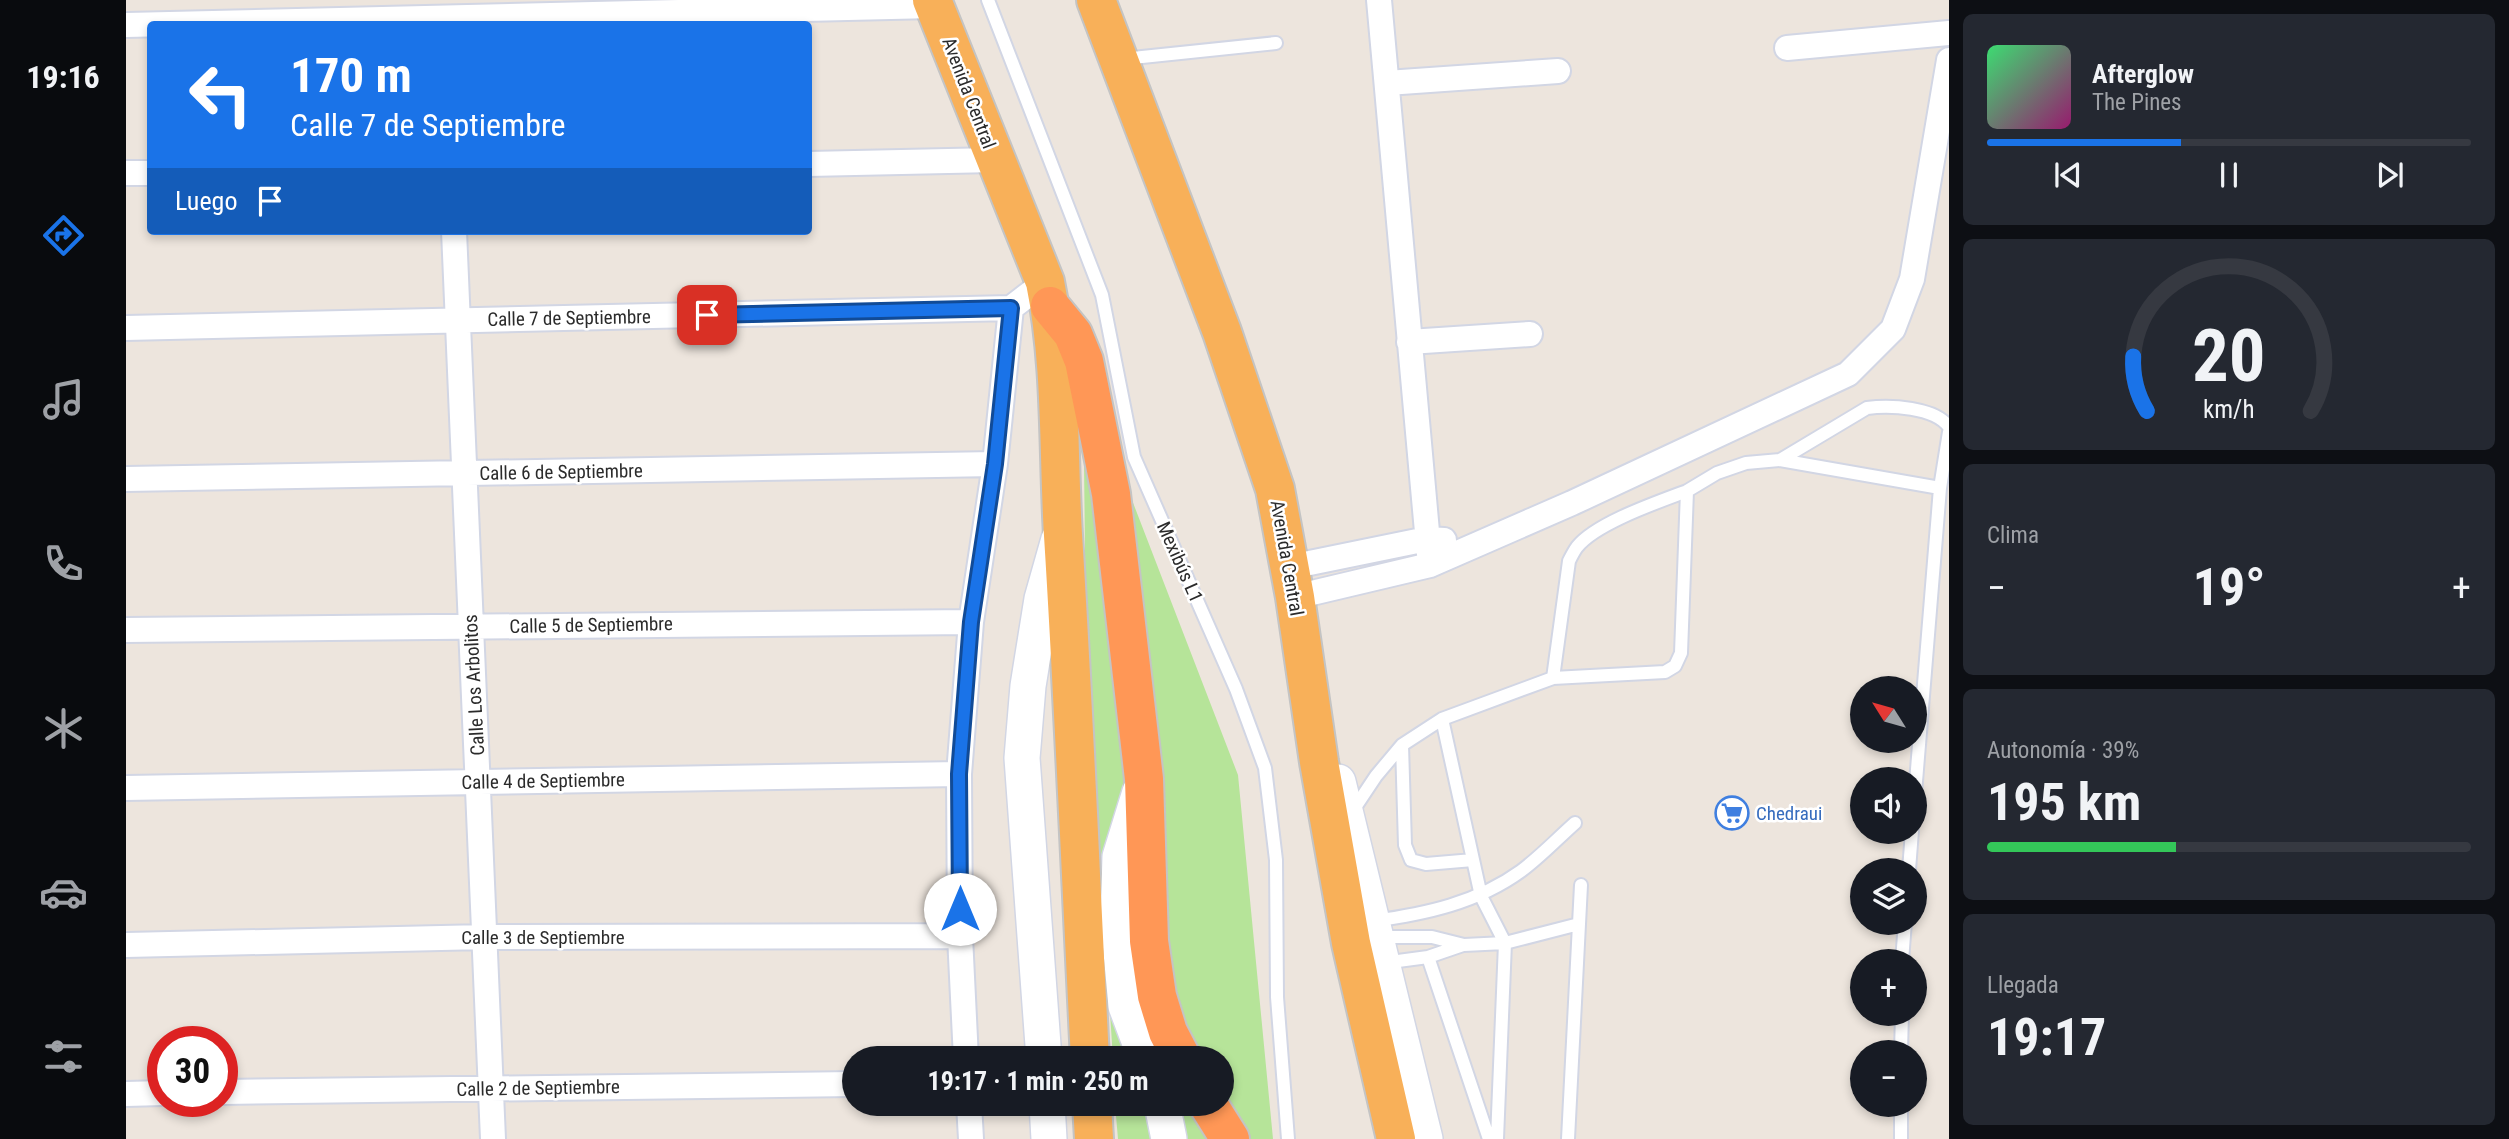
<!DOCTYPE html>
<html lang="es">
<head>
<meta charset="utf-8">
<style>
  body { margin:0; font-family:"Roboto Condensed",sans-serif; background:#242831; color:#f1f3f6; height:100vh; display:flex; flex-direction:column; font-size:26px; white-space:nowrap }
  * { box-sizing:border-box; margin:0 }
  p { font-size:23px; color:#9ea1a6 }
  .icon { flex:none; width:38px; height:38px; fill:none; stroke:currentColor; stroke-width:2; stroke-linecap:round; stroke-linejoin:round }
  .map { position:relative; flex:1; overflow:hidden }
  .side { display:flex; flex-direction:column; gap:14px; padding:14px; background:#0d0f14; width:560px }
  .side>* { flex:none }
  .hud { position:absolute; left:21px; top:21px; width:665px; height:214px; border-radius:7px; box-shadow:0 4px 10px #0003; background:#1a73e8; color:#fff; overflow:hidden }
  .needle { width:46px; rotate:307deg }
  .tools { position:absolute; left:1724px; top:676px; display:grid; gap:14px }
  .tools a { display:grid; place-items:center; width:77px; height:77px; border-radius:50%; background:#171b24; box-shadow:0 4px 10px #0003; font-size:35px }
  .speed { position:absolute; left:21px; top:1026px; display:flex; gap:14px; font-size:35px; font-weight:700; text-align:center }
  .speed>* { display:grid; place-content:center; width:91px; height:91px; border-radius:50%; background:#171b24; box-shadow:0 4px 10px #0003; line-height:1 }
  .speed .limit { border:10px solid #d22; background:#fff; color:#111 }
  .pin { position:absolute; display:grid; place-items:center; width:60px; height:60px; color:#fff; margin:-30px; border-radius:14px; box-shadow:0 4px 10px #0006 }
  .me { position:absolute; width:77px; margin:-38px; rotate:0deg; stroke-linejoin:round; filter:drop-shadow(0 0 5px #0008) }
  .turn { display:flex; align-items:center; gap:24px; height:147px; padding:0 28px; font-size:32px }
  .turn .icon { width:91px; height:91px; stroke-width:2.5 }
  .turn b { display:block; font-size:49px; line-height:60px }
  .then { display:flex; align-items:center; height:66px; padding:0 28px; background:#0003; gap:14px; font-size:26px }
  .big { font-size:52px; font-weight:700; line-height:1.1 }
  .side .widget { flex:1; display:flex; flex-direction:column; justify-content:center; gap:10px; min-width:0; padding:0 24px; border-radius:10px; background:#242831 }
  .side .dial { align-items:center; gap:0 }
  .dial svg { height:182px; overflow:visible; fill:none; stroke:#363941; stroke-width:7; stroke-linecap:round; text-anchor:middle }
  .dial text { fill:#f1f3f6; stroke:none }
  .song { display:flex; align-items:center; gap:21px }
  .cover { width:84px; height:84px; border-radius:10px; background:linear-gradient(135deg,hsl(140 70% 55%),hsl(320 70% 35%)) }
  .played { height:7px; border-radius:4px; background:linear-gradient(90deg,#1a73e8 40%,#363941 40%) }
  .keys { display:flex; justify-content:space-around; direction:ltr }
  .heat { display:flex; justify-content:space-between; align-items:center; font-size:38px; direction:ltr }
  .charge { height:10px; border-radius:5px; background:linear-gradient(90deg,#34c759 39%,#363941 0) }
  .trip { position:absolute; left:716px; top:1046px; width:392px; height:70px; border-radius:35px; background:#171b24; box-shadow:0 4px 10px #0003; font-weight:700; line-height:70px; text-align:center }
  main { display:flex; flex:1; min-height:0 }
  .menu { display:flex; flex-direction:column; width:126px; justify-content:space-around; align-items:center; background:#090b0e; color:#9ea1a6 }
  .menu .icon { width:49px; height:49px }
  .menu .active { color:#1a73e8 }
  .menu b { font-size:32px; color:#f1f3f6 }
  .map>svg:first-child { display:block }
  .green { fill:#b6e499 }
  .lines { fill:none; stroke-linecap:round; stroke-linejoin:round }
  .service-casing { stroke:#d2d6e4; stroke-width:16 }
  .minor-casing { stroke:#d2d6e4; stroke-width:28 }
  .secondary-casing { stroke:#d2d6e4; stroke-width:38 }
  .trunk-casing { stroke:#c4c4c4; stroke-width:42 }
  .motorway-casing { stroke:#c4c4c4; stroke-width:42 }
  .service { stroke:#fff; stroke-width:12 }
  .minor { stroke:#fff; stroke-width:24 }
  .secondary { stroke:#fff; stroke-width:35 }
  .trunk { stroke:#f8b059; stroke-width:38 }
  .motorway { stroke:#ff9756; stroke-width:38 }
  .route-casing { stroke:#114b97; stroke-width:18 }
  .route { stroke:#1a73e8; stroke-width:12 }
  .labels { text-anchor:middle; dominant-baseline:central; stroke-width:5; stroke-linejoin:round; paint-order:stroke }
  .street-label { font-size:19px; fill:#2b2b2b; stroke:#fff }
  .shop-label { font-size:19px; fill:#366cbe; stroke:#fff; text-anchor:start }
</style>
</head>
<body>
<main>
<nav class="menu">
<b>19:16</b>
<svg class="icon active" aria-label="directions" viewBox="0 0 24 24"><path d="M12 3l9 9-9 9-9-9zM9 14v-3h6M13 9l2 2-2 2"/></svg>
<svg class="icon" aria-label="music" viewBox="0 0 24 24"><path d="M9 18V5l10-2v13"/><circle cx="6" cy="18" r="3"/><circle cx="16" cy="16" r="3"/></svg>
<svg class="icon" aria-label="phone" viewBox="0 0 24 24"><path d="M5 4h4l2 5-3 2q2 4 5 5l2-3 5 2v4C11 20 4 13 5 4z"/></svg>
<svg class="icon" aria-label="climate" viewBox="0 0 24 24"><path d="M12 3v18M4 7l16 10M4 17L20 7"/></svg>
<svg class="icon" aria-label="car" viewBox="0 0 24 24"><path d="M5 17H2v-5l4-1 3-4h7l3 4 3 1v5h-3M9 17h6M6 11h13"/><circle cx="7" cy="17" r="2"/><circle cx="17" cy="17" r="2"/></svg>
<svg class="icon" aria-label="filters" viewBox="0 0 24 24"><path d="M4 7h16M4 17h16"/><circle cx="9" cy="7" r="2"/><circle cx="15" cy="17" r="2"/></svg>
</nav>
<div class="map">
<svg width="1823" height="1139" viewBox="0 0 1823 1139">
  <rect width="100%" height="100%" fill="#ede5dd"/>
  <path class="green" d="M957,373L1112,775L1147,1139H992L989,1104H1096V1059H987L960,640Z"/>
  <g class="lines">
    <defs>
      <path id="service" d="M862,0L976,295L1008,457L1110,689L1139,768L1150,860L1151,997L1162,1139
        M997,59L1150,43
        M1654,460L1741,408C1764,405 1809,407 1823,427
        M1561,491L1591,473L1620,463L1654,460L1814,488
        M1316,719L1355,896L1379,943L1371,1139
        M1276,745L1279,845L1285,860L1300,864L1347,860
        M1788,806L1814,488L1823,432
        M1226,812L1250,776L1276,745L1316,719L1427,678L1539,672L1549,666L1555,653L1561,491C1532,502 1470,523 1451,547C1448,551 1445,557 1443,561L1427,678
        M1783,870L1786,831
        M1247,921C1299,914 1351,903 1395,871C1414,857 1431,839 1449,823
        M1251,937H1306L1338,945L1379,943L1453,924
        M1302,957L1363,1139
        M1776,961L1779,922
        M1257,963L1302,957L1337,945
        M1775,1052L1776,1013
        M1442,1139L1455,885
        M1775,1139V1104"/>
      <path id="minor" d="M1253,0L1304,565
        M0,25L808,6
        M1661,48L1823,33
        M1261,83L1432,71
        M682,164L869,160
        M0,173H24
        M328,231L367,1139
        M0,328L885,308L919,282
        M1283,342L1404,334
        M0,479L869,464
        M1164,567L1301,539L1318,540
        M1169,597L1304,565L1446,503L1722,374L1767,329L1786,279L1823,60
        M0,630L845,622
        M0,788L833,774
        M0,945L359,937L834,936
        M840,1059L834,936L833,774L845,622L869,464L885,308
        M96,1092L728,1084
        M0,1094L37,1093
        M843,1104L845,1139"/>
      <path id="secondary" d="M1212,782L1299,1139
        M1014,792L994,857L992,920L1000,1006L1020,1059
        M918,1059L896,758L902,686L916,599L933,539
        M921,1104L923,1139
        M1036,1104L1043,1139"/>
      <path id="trunk" d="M806,0L919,282C936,365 932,451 937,535C948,710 955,884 964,1059
        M970,0L1096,332L1149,489L1169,597L1193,762L1225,943L1270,1139
        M966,1104L968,1139"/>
      <path id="motorway" d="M924,306L947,334L958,361L985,494L1018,779L1023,941L1031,996L1042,1032L1056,1059
        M1082,1104L1104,1139"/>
    </defs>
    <use href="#service" class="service-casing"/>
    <use href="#minor" class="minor-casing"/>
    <use href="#secondary" class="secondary-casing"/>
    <use href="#trunk" class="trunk-casing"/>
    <use href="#motorway" class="motorway-casing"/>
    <use href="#service" class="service"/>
    <use href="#minor" class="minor"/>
    <use href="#secondary" class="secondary"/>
    <use href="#trunk" class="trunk"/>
    <use href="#motorway" class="motorway"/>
  </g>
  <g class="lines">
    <defs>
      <path id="route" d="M581,315L885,308L869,464L845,622L833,774L834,909"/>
    </defs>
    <use href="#route" class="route-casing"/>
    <use href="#route" class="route"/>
  </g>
  <defs>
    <symbol id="supermarket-ring" viewBox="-11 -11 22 22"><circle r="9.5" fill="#fff" stroke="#3f7fe0" stroke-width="1.5"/><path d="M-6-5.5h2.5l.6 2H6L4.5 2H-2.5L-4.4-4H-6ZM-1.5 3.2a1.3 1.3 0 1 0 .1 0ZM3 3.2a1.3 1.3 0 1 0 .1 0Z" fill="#3f7fe0"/></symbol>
  </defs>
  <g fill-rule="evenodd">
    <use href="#supermarket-ring" x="1587" y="794" width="38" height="38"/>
  </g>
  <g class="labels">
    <g class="street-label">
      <text transform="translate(843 93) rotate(69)">Avenida Central</text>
      <text transform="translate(443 318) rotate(-1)">Calle 7 de Septiembre</text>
      <text transform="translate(435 472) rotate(-1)">Calle 6 de Septiembre</text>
      <text transform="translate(1161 558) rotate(80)">Avenida Central</text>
      <text transform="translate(1054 562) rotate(66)">Mexibús L1</text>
      <text transform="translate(465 625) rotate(-1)">Calle 5 de Septiembre</text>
      <text transform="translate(348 685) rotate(-93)">Calle Los Arbolitos</text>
      <text transform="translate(417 781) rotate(-1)">Calle 4 de Septiembre</text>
      <text x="417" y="937">Calle 3 de Septiembre</text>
      <text transform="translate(412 1088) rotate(-1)">Calle 2 de Septiembre</text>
    </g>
    <g class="shop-label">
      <text x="1630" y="813">Chedraui</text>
    </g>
  </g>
</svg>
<div class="tools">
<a><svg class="needle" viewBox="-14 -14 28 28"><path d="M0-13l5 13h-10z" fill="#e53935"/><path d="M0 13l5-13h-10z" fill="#9ea1a6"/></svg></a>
<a><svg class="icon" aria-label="sound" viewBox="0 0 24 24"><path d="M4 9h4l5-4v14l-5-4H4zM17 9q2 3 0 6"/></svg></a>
<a><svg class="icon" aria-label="layers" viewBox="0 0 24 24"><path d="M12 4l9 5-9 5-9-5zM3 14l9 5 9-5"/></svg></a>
<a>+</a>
<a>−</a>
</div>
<div class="speed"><div class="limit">30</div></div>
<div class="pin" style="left:581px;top:315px;background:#d93025"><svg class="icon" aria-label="arrive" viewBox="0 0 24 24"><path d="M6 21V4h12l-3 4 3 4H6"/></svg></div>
<svg class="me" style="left:834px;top:909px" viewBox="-20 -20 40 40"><circle r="19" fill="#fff"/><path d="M0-13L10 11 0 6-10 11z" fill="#1a73e8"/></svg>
<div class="trip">19:17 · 1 min · 250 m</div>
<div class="hud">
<div class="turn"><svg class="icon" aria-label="left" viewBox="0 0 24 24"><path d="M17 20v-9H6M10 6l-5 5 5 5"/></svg><div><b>170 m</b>Calle 7 de Septiembre</div></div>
<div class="then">Luego<svg class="icon" aria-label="arrive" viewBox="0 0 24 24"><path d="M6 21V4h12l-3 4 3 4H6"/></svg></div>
</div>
</div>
<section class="side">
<div class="widget">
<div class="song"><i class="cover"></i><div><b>Afterglow</b><p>The Pines</p></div></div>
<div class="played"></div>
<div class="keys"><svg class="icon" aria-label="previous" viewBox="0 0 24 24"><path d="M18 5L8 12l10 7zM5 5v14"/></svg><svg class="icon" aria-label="pause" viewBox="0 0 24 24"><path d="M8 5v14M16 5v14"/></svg><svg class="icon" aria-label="next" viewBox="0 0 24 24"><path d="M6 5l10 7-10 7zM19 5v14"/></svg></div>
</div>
<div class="widget dial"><svg viewBox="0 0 100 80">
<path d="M14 69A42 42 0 1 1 86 69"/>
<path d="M14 69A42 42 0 0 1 8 45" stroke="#1a73e8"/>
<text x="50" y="56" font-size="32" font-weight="700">20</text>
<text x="50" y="72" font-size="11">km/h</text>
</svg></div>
<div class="widget"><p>Clima</p>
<div class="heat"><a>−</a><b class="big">19°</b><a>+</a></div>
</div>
<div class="widget"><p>Autonomía · 39%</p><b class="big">195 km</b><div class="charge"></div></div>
<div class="widget"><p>Llegada</p><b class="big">19:17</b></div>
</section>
</main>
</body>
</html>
